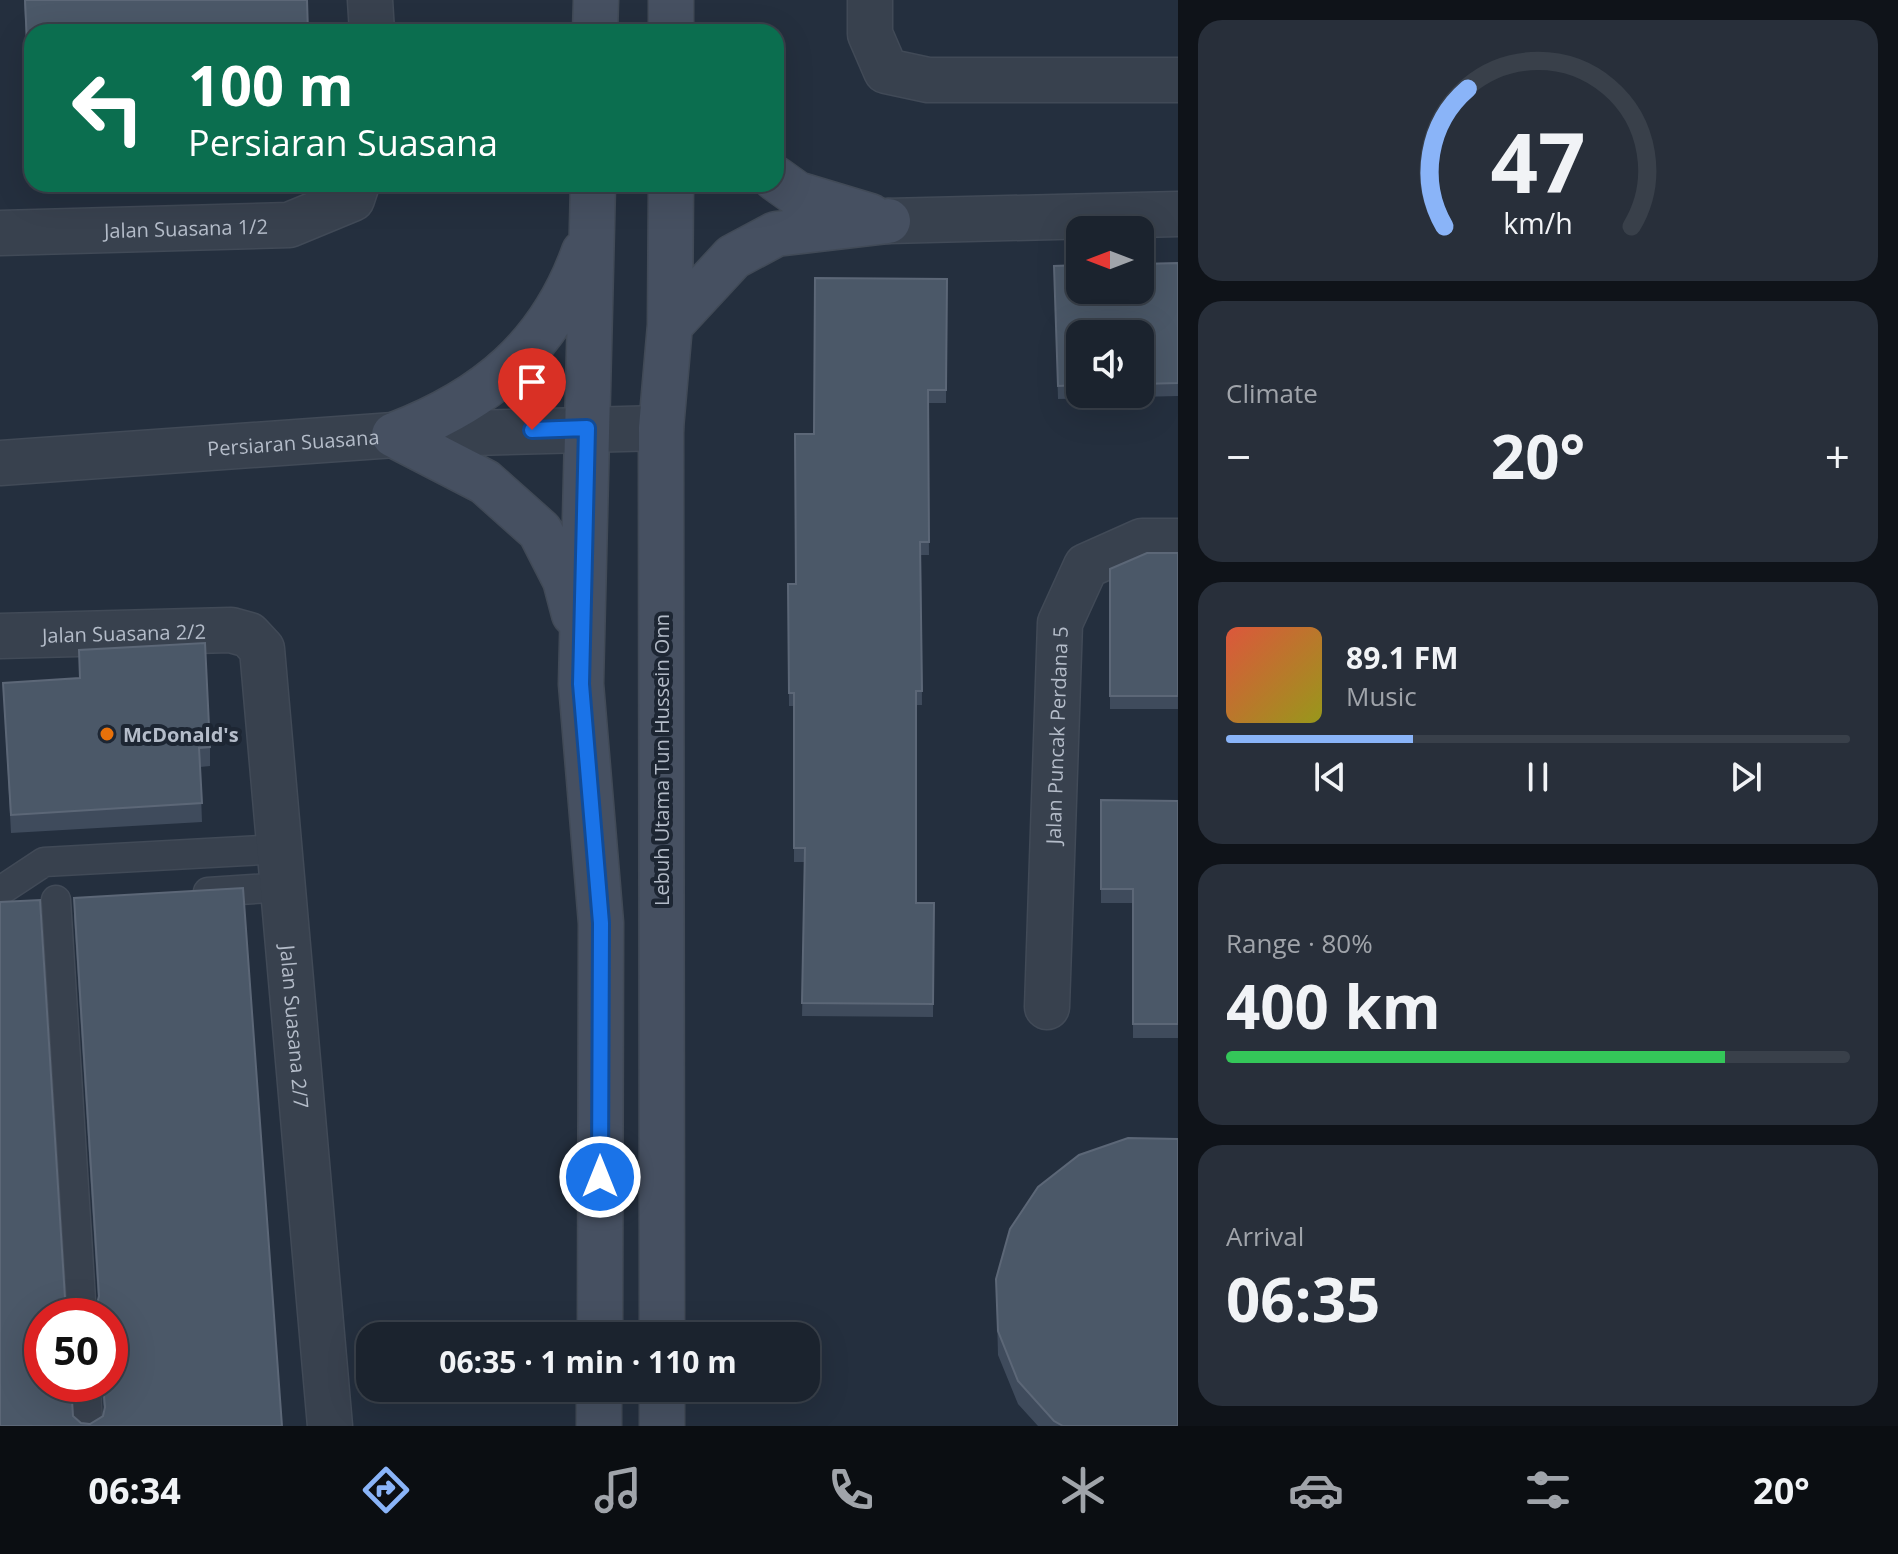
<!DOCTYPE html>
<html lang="en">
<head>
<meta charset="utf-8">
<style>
  body { margin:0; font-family:"Open Sans",sans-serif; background:#282f3a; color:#f1f3f6; height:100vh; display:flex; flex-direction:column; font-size:30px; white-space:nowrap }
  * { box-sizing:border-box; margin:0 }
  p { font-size:26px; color:#a0a4aa }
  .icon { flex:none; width:44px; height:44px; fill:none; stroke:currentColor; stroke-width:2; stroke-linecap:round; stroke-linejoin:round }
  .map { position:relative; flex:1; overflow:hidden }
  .panel { display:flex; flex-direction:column; gap:20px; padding:20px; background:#0f1319; width:720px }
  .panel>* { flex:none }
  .top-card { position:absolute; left:24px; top:24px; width:760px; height:168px; border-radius:24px; box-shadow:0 8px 32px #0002,0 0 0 2px #39404a; background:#0b6e4f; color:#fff; overflow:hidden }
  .needle { width:52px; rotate:270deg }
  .controls { position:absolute; left:1066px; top:216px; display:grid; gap:16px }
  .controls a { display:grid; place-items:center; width:88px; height:88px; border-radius:16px; background:#1b232e; box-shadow:0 8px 32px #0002,0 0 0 2px #39404a; font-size:40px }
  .speed { position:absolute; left:24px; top:1298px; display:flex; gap:16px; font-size:40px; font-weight:700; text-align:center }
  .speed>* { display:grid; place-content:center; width:104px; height:104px; border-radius:50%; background:#1b232e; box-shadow:0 8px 32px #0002,0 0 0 2px #39404a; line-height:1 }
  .speed .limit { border:12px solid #d22; background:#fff; color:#111 }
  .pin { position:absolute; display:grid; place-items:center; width:68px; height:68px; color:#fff; margin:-82px -34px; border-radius:50% 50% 50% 0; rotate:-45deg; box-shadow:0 0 8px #0007 }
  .pin .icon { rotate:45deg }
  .me { position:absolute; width:88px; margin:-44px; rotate:0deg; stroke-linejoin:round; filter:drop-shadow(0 0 6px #0008) }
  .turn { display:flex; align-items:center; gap:28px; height:168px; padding:0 32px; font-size:36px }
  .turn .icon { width:104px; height:104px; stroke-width:2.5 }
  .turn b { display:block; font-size:56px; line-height:68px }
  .big { font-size:60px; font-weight:700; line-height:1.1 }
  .panel .card { flex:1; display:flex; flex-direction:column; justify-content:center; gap:12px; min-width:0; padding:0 28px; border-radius:24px; background:#282f3a }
  .panel .dial { align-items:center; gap:0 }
  .dial svg { height:208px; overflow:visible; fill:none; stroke:#39404a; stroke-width:7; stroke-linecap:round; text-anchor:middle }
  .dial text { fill:#f1f3f6; stroke:none }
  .song { display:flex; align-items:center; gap:24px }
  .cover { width:96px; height:96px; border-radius:12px; background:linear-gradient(135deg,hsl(10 70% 55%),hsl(60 70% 35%)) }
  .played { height:8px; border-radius:4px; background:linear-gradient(90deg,#8ab4f8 30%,#39404a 30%) }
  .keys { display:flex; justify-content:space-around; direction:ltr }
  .heat { display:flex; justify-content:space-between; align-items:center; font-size:44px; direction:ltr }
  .charge { height:12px; border-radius:6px; background:linear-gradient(90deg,#34c759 80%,#39404a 0) }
  .trip { position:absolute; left:356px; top:1322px; width:464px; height:80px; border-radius:24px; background:#1b232e; box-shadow:0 8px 32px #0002,0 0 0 2px #39404a; font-weight:700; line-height:80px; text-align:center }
  .menu { display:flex; height:128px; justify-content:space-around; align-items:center; background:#0b0e12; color:#a0a4aa }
  .menu .icon { width:56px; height:56px }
  .menu .current { color:#8ab4f8 }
  .menu b { font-size:36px; color:#f1f3f6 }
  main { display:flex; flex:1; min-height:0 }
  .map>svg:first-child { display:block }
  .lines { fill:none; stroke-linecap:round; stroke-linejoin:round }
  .service-casing { stroke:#414a57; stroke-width:31 }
  .minor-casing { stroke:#414a57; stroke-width:47 }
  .secondary-casing { stroke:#414a57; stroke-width:47 }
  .service { stroke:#38414e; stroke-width:28 }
  .minor { stroke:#38414e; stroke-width:44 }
  .secondary { stroke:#465061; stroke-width:44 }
  .wall { fill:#3f4b5c; fill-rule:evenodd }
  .building { fill:#4b5868; stroke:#5c6777; stroke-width:2; fill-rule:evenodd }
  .route-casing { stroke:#114b97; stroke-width:20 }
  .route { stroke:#1a73e8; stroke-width:14 }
  .food-dot { fill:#e8710a; stroke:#1d2633; stroke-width:3 }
  .labels { text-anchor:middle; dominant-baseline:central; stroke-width:8; stroke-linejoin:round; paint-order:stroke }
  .street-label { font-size:20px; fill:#b4bcc9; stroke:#1d2633 }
  .poi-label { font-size:20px; font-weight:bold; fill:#b4bcc9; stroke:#1d2633; text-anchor:start }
</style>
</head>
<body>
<main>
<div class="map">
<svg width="1178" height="1426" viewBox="0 0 1178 1426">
  <rect width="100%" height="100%" fill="#242f3e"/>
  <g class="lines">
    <defs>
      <path id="service" d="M0,891L44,862L281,849
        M208,892L285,887
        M56,900L82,1316
        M86,1384L88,1426"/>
      <g id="minor">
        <path d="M370,0L372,32"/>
        <path d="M870,0V34L886,71L928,80H1178"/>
        <path d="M888,221L1178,214"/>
        <path id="s1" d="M0,233L289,225L352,199L357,184"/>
        <path id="s2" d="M0,463L394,435L661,428"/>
        <path id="s3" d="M0,636L231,630L249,635L262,649L330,1426"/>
        <path id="s4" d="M1047,1007L1060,623L1086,566L1142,541H1178"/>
      </g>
      <path id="secondary" d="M595,32L596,0
        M671,32V0
        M776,179L797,194L870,216
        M593,184L581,684L601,923L600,1336
        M670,325L733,257L776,234L888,221
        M394,435L485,482L540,531L565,580L574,614
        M394,435C486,400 550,347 584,252
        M662,1336L661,428L670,325L671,184
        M662,1388V1426
        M599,1426V1388"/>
    </defs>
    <use href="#service" class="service-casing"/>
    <use href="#minor" class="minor-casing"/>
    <use href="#secondary" class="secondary-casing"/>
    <use href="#service" class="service"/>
    <use href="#minor" class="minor"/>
    <use href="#secondary" class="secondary"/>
  </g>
  <path class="wall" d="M24,0H307L32,32V142H31Z
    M1178,263V396L1058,399L1054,266ZM1080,334H1140V394H1080Z
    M947,279L946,403H928L929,555H921L922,705H916V903H934L933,1017L802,1016L805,862H794V706H789L788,584H796L814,434Z
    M1178,553V709H1110V569Z
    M79,650L210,747V766L200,767L202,822L11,833L3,683L79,678Z
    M1101,800L1178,801V1038H1133V903H1101Z
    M243,888L282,1426H0V902L40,900L65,1298L68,1307L75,1313L84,1314L92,1311L97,1304L98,1301L74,917V898ZM42,1316H110V1384H101L104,1412L103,1416L90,1424L81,1423L73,1416L71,1384H42Z
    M996,1279L1178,1426H1038L1018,1404L998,1355Z"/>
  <path class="building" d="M25,0H307L308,32H32V129H31Z
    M1178,263V383L1140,384V334H1080V385L1058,386L1054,266L1080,265V290H1140V264Z
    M815,278L947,279L946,390H928L929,542H920L922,691H916V903H934L933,1004L802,1003L805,848H794V693H789L788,584H796L795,434H814Z
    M1147,553H1178V696H1110V569Z
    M205,643L210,747L199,748L202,803L11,815L3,683L80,678L79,650Z
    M1101,800L1178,801V1024H1133V889H1101Z
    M243,888L282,1426H0V902L40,900L65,1298L68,1307L75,1313L84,1314L92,1311L97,1304L99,1296L74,898ZM42,1316H110V1384H103L105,1407L103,1416L90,1424L81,1423L73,1416L71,1384H42Z
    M1128,1138L1178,1139V1426H1063L1054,1421L1018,1381L998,1331L996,1279L1010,1229L1038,1187L1079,1155Z"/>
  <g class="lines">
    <defs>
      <path id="route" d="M532,430L587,428L581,684L601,923L600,1177"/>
    </defs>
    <use href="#route" class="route-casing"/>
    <use href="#route" class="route"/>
  </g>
  <circle class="food-dot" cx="107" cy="734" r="8"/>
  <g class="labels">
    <g class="street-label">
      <text stroke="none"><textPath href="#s1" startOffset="186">Jalan Suasana 1/2</textPath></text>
      <text stroke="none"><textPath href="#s2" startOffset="294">Persiaran Suasana</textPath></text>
      <text stroke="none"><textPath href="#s3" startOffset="124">Jalan Suasana 2/2</textPath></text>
      <text stroke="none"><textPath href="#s4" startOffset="272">Jalan Puncak Perdana 5</textPath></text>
      <text transform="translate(661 760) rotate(-90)">Lebuh Utama Tun Hussein Onn</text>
      <text stroke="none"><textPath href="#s3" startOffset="648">Jalan Suasana 2/7</textPath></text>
    </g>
    <g class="poi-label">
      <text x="123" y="734">McDonald's</text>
    </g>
  </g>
</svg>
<div class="controls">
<a><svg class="needle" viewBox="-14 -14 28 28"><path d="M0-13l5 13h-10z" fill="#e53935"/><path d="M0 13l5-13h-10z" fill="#a0a4aa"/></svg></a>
<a><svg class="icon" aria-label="sound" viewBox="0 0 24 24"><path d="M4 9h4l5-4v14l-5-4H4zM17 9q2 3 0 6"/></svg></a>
</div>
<div class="speed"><div class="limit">50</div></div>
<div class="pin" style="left:532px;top:430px;background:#d93025"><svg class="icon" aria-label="arrive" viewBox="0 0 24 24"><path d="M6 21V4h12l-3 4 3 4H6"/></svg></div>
<svg class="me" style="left:600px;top:1177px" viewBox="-20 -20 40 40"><circle r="17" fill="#1a73e8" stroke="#fff" stroke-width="3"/><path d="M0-11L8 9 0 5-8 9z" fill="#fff"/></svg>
<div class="trip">06:35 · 1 min · 110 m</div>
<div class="top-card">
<div class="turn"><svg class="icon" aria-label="left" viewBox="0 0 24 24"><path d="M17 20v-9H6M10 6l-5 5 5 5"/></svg><div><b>100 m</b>Persiaran Suasana</div></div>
</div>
</div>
<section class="panel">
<div class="card dial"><svg viewBox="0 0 100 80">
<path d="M14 69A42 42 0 1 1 86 69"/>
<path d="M14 69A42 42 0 0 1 23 16" stroke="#8ab4f8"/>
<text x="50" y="56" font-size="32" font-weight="700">47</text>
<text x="50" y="72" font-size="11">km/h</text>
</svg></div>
<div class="card"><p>Climate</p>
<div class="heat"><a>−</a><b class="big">20°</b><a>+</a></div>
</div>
<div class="card">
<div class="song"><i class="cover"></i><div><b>89.1 FM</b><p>Music</p></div></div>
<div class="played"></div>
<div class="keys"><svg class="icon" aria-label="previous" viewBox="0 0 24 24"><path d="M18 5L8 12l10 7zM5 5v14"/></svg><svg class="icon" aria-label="pause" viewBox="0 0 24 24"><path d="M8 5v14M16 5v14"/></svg><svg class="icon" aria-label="next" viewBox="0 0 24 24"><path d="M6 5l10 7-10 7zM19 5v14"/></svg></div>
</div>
<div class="card"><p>Range · 80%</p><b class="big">400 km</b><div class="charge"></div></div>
<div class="card"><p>Arrival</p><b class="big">06:35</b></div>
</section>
</main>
<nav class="menu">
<b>06:34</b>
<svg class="icon current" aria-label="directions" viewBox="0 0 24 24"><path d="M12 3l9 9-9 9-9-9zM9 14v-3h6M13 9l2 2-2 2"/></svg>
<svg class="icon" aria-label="music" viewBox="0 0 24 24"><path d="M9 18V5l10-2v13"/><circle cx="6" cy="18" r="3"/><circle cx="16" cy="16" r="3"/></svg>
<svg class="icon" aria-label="phone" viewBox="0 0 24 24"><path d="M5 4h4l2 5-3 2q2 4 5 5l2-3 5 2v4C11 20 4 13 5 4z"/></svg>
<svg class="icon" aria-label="climate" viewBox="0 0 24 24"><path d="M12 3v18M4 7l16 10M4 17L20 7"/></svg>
<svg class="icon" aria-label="car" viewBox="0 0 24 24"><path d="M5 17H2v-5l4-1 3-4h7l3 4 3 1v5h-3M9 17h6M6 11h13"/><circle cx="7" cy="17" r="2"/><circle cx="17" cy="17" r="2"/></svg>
<svg class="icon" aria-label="filters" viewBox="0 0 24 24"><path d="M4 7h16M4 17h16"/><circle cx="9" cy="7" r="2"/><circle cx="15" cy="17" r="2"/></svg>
<b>20°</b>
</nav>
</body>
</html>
